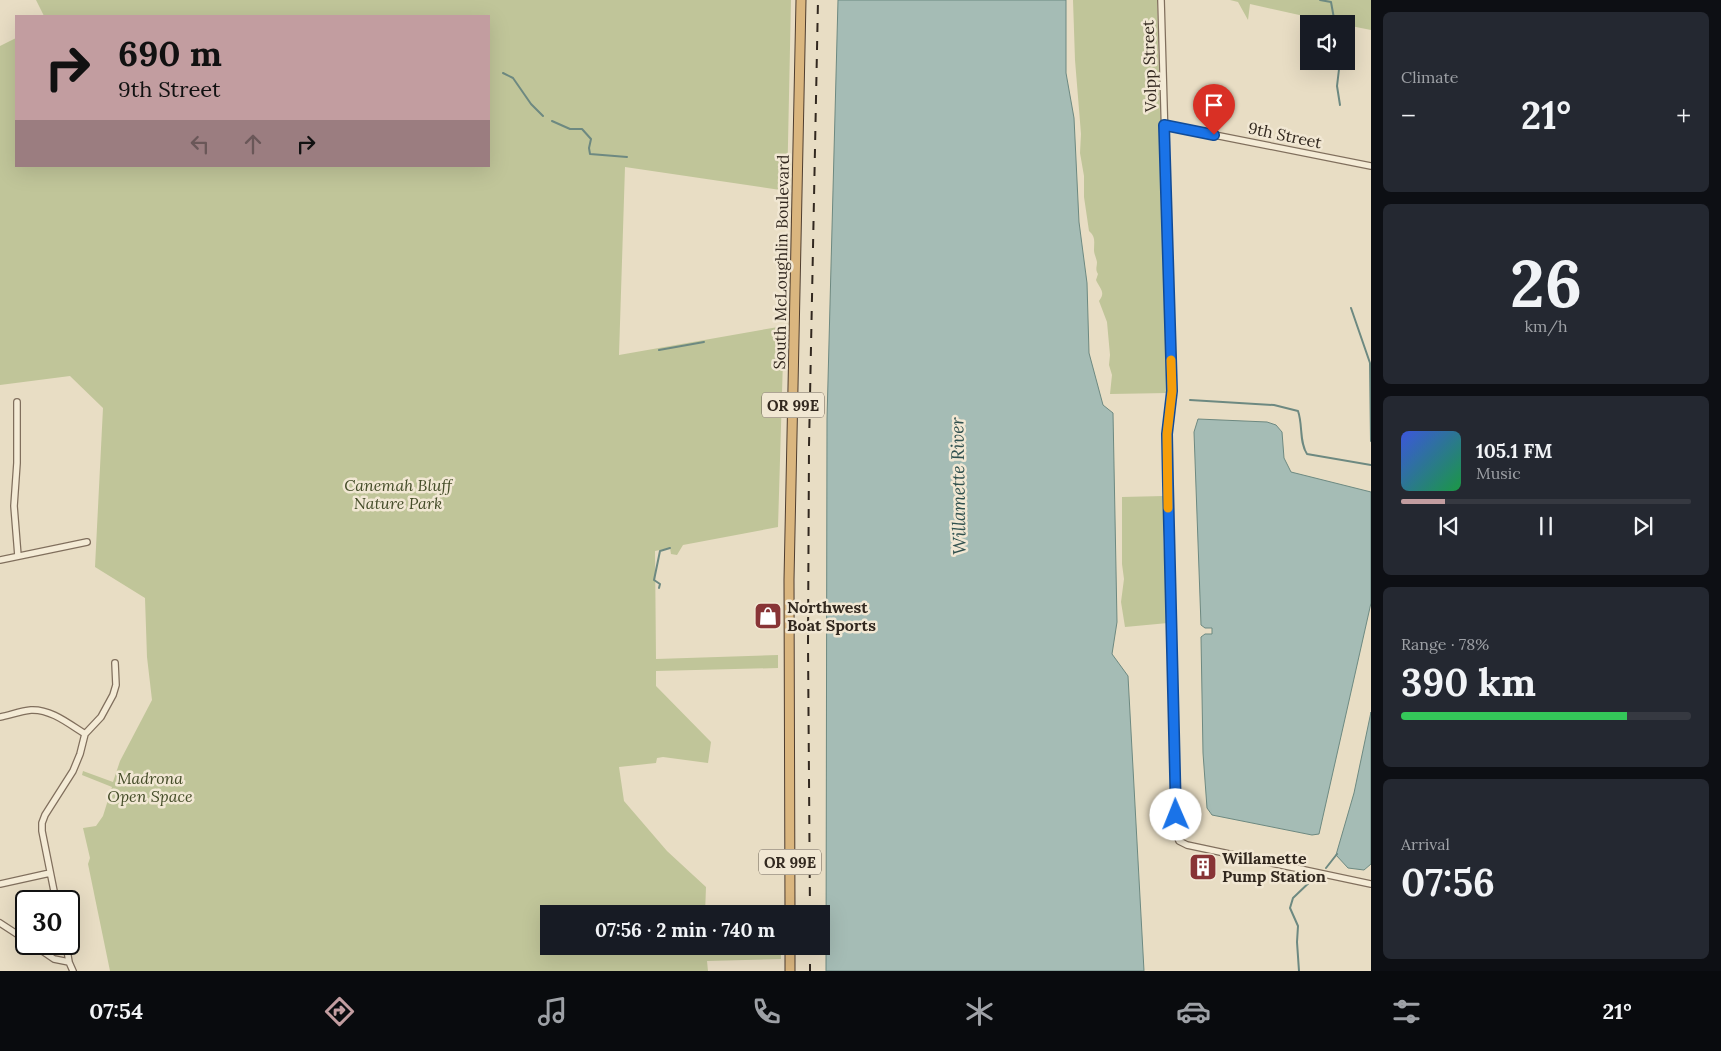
<!DOCTYPE html>
<html lang="en">
<head>
<meta charset="utf-8">
<style>
  body { margin:0; font-family:Lora,serif; background:#242831; color:#f1f3f6; height:100vh; display:flex; flex-direction:column; font-size:19px; white-space:nowrap }
  * { box-sizing:border-box; margin:0 }
  p { font-size:16px; color:#9ea1a6 }
  .icon { flex:none; width:28px; height:28px; fill:none; stroke:currentColor; stroke-width:2; stroke-linecap:round; stroke-linejoin:round }
  .map { position:relative; flex:1; overflow:hidden }
  .side { display:flex; flex-direction:column; gap:12px; padding:12px; background:#0d0f14; width:350px }
  .side>* { flex:none }
  .banner { position:absolute; left:15px; top:15px; width:475px; height:152px; border-radius:0px; box-shadow:0 5px 20px #0002; background:#c29da0; color:#111; overflow:hidden }
  .controls { position:absolute; left:1300px; top:15px; display:grid; gap:10px }
  .controls a { display:grid; place-items:center; width:55px; height:55px; border-radius:0px; background:#171b24; box-shadow:0 5px 20px #0002; font-size:25px }
  .speed { position:absolute; left:15px; top:890px; display:flex; gap:10px; font-size:25px; font-weight:700; text-align:center }
  .speed>* { display:grid; place-content:center; width:65px; height:65px; border-radius:50%; background:#171b24; box-shadow:0 5px 20px #0002; line-height:1 }
  .speed .limit { border:2px solid #111; border-radius:8px; background:#fff; color:#111 }
  .pin { position:absolute; display:grid; place-items:center; width:42px; height:42px; color:#fff; margin:-51px -21px; border-radius:50% 50% 50% 0; rotate:-45deg; box-shadow:0 0 5px #0007 }
  .pin .icon { rotate:45deg }
  .me { position:absolute; width:55px; margin:-28px; rotate:359deg; stroke-linejoin:round; filter:drop-shadow(0 0 4px #0008) }
  .turn { display:flex; align-items:center; gap:18px; height:105px; padding:0 20px; font-size:22px }
  .turn .icon { width:65px; height:65px; stroke-width:2.5 }
  .turn b { display:block; font-size:35px; line-height:42px }
  .lanes { display:flex; align-items:center; height:48px; padding:0 20px; background:#0003; justify-content:center; gap:25px; direction:ltr }
  .lanes .off { opacity:.35 }
  .big { font-size:38px; font-weight:700; line-height:1.1 }
  .side .card { flex:1; display:flex; flex-direction:column; justify-content:center; gap:8px; min-width:0; padding:0 18px; border-radius:8px; background:#242831 }
  .side .dial { align-items:center; gap:0 }
  .dial b { font-size:65px; line-height:1 }
  .song { display:flex; align-items:center; gap:15px }
  .cover { width:60px; height:60px; border-radius:8px; background:linear-gradient(135deg,hsl(230 70% 55%),hsl(140 70% 35%)) }
  .played { height:5px; border-radius:2px; background:linear-gradient(90deg,#c29da0 15%,#363941 15%) }
  .keys { display:flex; justify-content:space-around; direction:ltr }
  .heat { display:flex; justify-content:space-between; align-items:center; font-size:28px; direction:ltr }
  .charge { height:8px; border-radius:4px; background:linear-gradient(90deg,#34c759 78%,#363941 0) }
  .trip { position:absolute; left:540px; top:905px; width:290px; height:50px; border-radius:0px; background:#171b24; box-shadow:0 5px 20px #0002; font-weight:700; line-height:50px; text-align:center }
  .menu { display:flex; height:80px; justify-content:space-around; align-items:center; background:#090b0e; color:#9ea1a6 }
  .menu .icon { width:35px; height:35px }
  .menu .current { color:#c29da0 }
  .menu b { font-size:22px; color:#f1f3f6 }
  main { display:flex; flex:1; min-height:0 }
  .map>svg:first-child { display:block }
  .green { fill:#c0c599 }
  .water { fill:#a5bcb5; stroke:#6d8981 }
  .lines { fill:none; stroke-linecap:round; stroke-linejoin:round }
  .stream { stroke:#6d8981; stroke-width:2 }
  .minor-casing { stroke:#806f5d; stroke-width:8 }
  .trunk-casing { stroke:#4f3e30; stroke-width:11 }
  .minor { stroke:#f4ebd6; stroke-width:5.5 }
  .trunk { stroke:#dab67f; stroke-width:9 }
  .rail { stroke:#32281f; stroke-width:2; stroke-dasharray:9 9; stroke-linecap:butt }
  .route-casing { stroke:#114b97; stroke-width:12 }
  .route { stroke:#1a73e8; stroke-width:9 }
  .slow { stroke:#f59e0b; stroke-width:9 }
  .labels { text-anchor:middle; dominant-baseline:central; stroke-width:5; stroke-linejoin:round; paint-order:stroke }
  .shield { fill:#f1e7d3; stroke:#6b6155; stroke-width:1 }
  .shield-label { font-size:15px; font-weight:bold; fill:#32281f }
  .street-label { font-size:16px; fill:#32281f; stroke:#f1e7d3 }
  .park-label { font-size:16px; font-style:italic; fill:#444c28; stroke:#f1e7d3 }
  .poi-label { font-size:16px; font-weight:bold; fill:#32281f; stroke:#f1e7d3; text-anchor:start }
  .water-label { font-size:18px; font-style:italic; fill:#30504e; stroke:#f1e7d3 }
</style>
</head>
<body>
<main>
<div class="map">
<svg width="1371" height="971" viewBox="0 0 1371 971">
  <rect width="100%" height="100%" fill="#e8ddc4"/>
  <path class="green" d="M36,0H791L787,191L625,167L619,355L784,326L778,527L683,545L677,555L671,554L670,548L655,551L656,659L778,655V668L656,671V686L711,742L708,763L663,757L657,758L656,763L619,767L624,801L667,851L706,887L705,914H549V946H781V959L707,961L708,971H110L88,864L90,858L83,828L96,826L103,816L112,787L82,775L83,771L113,782L120,761L152,700L147,657L145,598L95,567L103,408L70,376L0,385V46L16,38V166H489V16H44Z
    M1073,0H1157L1160,114L1163,129L1161,167L1168,393L1110,394L1112,375L1109,365L1110,355L1107,322L1099,301C1106,292 1100,289 1096,280L1098,274C1095,269 1097,267 1097,262C1096,257 1094,254 1094,250C1094,242 1096,237 1089,231L1084,197V176L1080,153L1081,134L1075,60Z
    M1230,0H1371V30L1346,25V24H1340L1250,4L1248,20L1238,2Z
    M1164,496L1163,539L1168,623L1125,627L1121,602L1124,579L1122,564V497Z"/>
  <path class="water" d="M838,0H1066V73L1074,118L1079,222L1087,283L1089,353L1103,405L1113,413L1117,622L1112,654L1128,676L1144,971H826L827,419Z
    M1198,419L1267,422L1276,425L1282,432L1284,458L1291,472L1371,492V603L1319,834L1312,835L1212,815L1207,808L1203,753L1201,637L1205,634H1212V628H1205L1201,625L1194,432Z
    M1371,712V864L1364,870L1348,868L1336,855L1354,793Z"/>
  <g class="lines">
    <path class="stream" d="M1320,0L1331,2L1335,24
      M503,73L513,78L531,104L543,116
      M1340,105L1337,86L1340,61
      M552,121L570,129H582L591,139L589,148L590,154L627,157
      M1351,308L1370,363L1371,441
      M659,350L704,342
      M1190,400L1274,405L1298,411C1303,425 1299,442 1307,454L1371,465
      M659,588L660,584L654,580L660,551L670,548
      M1326,868L1337,854
      M1299,971L1297,942L1298,926L1290,908L1293,898L1316,876"/>
    <defs>
      <path id="minor" d="M1161,0L1172,391L1167,434L1168,484L1177,835L1179,841L1187,845L1371,884
        M1164,125L1371,166
        M17,402V463L14,506L18,556
        M0,560L87,542
        M0,717C10,715 21,711 31,710C51,709 69,724 85,734
        M0,884L50,873
        M56,901L42,831V823L45,815L73,771L80,754L85,734L101,717L113,695L116,685L115,663
        M0,923L26,940
        M32,944L54,959L69,962
        M66,944L69,962L73,971"/>
      <path id="trunk" d="M790,914L789,580L801,0
        M790,971V946"/>
    </defs>
    <use href="#minor" class="minor-casing"/>
    <use href="#trunk" class="trunk-casing"/>
    <use href="#minor" class="minor"/>
    <use href="#trunk" class="trunk"/>
    <path class="rail" d="M810,914L808,644L809,446L818,0
      M810,946V971"/>
  </g>
  <g class="lines">
    <defs>
      <path id="route" d="M1176,815L1168,484L1167,434L1172,391L1164,125L1214,135"/>
    </defs>
    <use href="#route" class="route-casing"/>
    <use href="#route" class="route"/>
    <path class="slow" d="M1168,508L1167,434L1172,391L1171,360"/>
  </g>
  <defs>
    <symbol id="shop-square" viewBox="-11 -11 22 22"><rect x="-9" y="-9" width="18" height="18" rx="4" fill="#883436" stroke="#f1e7d3"/><path d="M-5-2.5h2.3a2.7 3.5 0 0 1 5.4 0H5L5.5 6h-11ZM-1.5-2.5h3a1.5 2.3 0 0 0-3 0Z" fill="#fff"/></symbol>
    <symbol id="building-square" viewBox="-11 -11 22 22"><rect x="-9" y="-9" width="18" height="18" rx="4" fill="#883436" stroke="#f1e7d3"/><path d="M-4-6H4V6H1V3H-1V6H-4ZM-2.5-4.3h1.7v1.8h-1.7ZM.8-4.3h1.7v1.8H.8ZM-2.5-1h1.7V.8h-1.7ZM.8-1h1.7V.8H.8Z" fill="#fff"/></symbol>
  </defs>
  <g fill-rule="evenodd">
    <use href="#shop-square" x="752" y="600" width="32" height="32"/>
    <use href="#building-square" x="1187" y="851" width="32" height="32"/>
  </g>
  <g class="labels">
    <g class="shield">
      <rect x="762" y="392.5" width="62" height="25" rx="4"/>
      <rect x="759" y="849.5" width="62" height="25" rx="4"/>
    </g>
    <g class="shield-label">
      <text x="793" y="405">OR 99E</text>
      <text x="790" y="862">OR 99E</text>
    </g>
    <g class="street-label">
      <text transform="translate(1149 66) rotate(-92)">Volpp Street</text>
      <text transform="translate(1285 135) rotate(12)">9th Street</text>
      <text transform="translate(781 262) rotate(-89)">South McLoughlin Boulevard</text>
    </g>
    <g class="park-label">
      <text x="398" y="485">Canemah Bluff<tspan x="398" dy="18">Nature Park</tspan></text>
      <text x="150" y="778">Madrona<tspan x="150" dy="18">Open Space</tspan></text>
    </g>
    <g class="poi-label">
      <text x="787" y="607">Northwest<tspan x="787" dy="18">Boat Sports</tspan></text>
      <text x="1222" y="858">Willamette<tspan x="1222" dy="18">Pump Station</tspan></text>
    </g>
    <g class="water-label">
      <text transform="translate(958 486) rotate(-91)">Willamette River</text>
    </g>
  </g>
</svg>
<div class="controls">
<a><svg class="icon" aria-label="sound" viewBox="0 0 24 24"><path d="M4 9h4l5-4v14l-5-4H4zM17 9q2 3 0 6"/></svg></a>
</div>
<div class="speed"><div class="limit">30</div></div>
<div class="pin" style="left:1214px;top:135px;background:#d93025"><svg class="icon" aria-label="arrive" viewBox="0 0 24 24"><path d="M6 21V4h12l-3 4 3 4H6"/></svg></div>
<svg class="me" style="left:1176px;top:815px" viewBox="-20 -20 40 40"><circle r="19" fill="#fff"/><path d="M0-13L10 11 0 6-10 11z" fill="#1a73e8"/></svg>
<div class="trip">07:56 · 2 min · 740 m</div>
<div class="banner">
<div class="turn"><svg class="icon" aria-label="right" viewBox="0 0 24 24"><path d="M7 20v-9h11M14 6l5 5-5 5"/></svg><div><b>690 m</b>9th Street</div></div>
<div class="lanes"><svg class="icon off" aria-label="left" viewBox="0 0 24 24"><path d="M17 20v-9H6M10 6l-5 5 5 5"/></svg><svg class="icon off" aria-label="ahead" viewBox="0 0 24 24"><path d="M12 20V5M6 11l6-6 6 6"/></svg><svg class="icon" aria-label="right" viewBox="0 0 24 24"><path d="M7 20v-9h11M14 6l5 5-5 5"/></svg></div>
</div>
</div>
<section class="side">
<div class="card"><p>Climate</p>
<div class="heat"><a>−</a><b class="big">21°</b><a>+</a></div>
</div>
<div class="card dial"><b>26</b><p>km/h</p></div>
<div class="card">
<div class="song"><i class="cover"></i><div><b>105.1 FM</b><p>Music</p></div></div>
<div class="played"></div>
<div class="keys"><svg class="icon" aria-label="previous" viewBox="0 0 24 24"><path d="M18 5L8 12l10 7zM5 5v14"/></svg><svg class="icon" aria-label="pause" viewBox="0 0 24 24"><path d="M8 5v14M16 5v14"/></svg><svg class="icon" aria-label="next" viewBox="0 0 24 24"><path d="M6 5l10 7-10 7zM19 5v14"/></svg></div>
</div>
<div class="card"><p>Range · 78%</p><b class="big">390 km</b><div class="charge"></div></div>
<div class="card"><p>Arrival</p><b class="big">07:56</b></div>
</section>
</main>
<nav class="menu">
<b>07:54</b>
<svg class="icon current" aria-label="directions" viewBox="0 0 24 24"><path d="M12 3l9 9-9 9-9-9zM9 14v-3h6M13 9l2 2-2 2"/></svg>
<svg class="icon" aria-label="music" viewBox="0 0 24 24"><path d="M9 18V5l10-2v13"/><circle cx="6" cy="18" r="3"/><circle cx="16" cy="16" r="3"/></svg>
<svg class="icon" aria-label="phone" viewBox="0 0 24 24"><path d="M5 4h4l2 5-3 2q2 4 5 5l2-3 5 2v4C11 20 4 13 5 4z"/></svg>
<svg class="icon" aria-label="climate" viewBox="0 0 24 24"><path d="M12 3v18M4 7l16 10M4 17L20 7"/></svg>
<svg class="icon" aria-label="car" viewBox="0 0 24 24"><path d="M5 17H2v-5l4-1 3-4h7l3 4 3 1v5h-3M9 17h6M6 11h13"/><circle cx="7" cy="17" r="2"/><circle cx="17" cy="17" r="2"/></svg>
<svg class="icon" aria-label="filters" viewBox="0 0 24 24"><path d="M4 7h16M4 17h16"/><circle cx="9" cy="7" r="2"/><circle cx="15" cy="17" r="2"/></svg>
<b>21°</b>
</nav>
</body>
</html>
